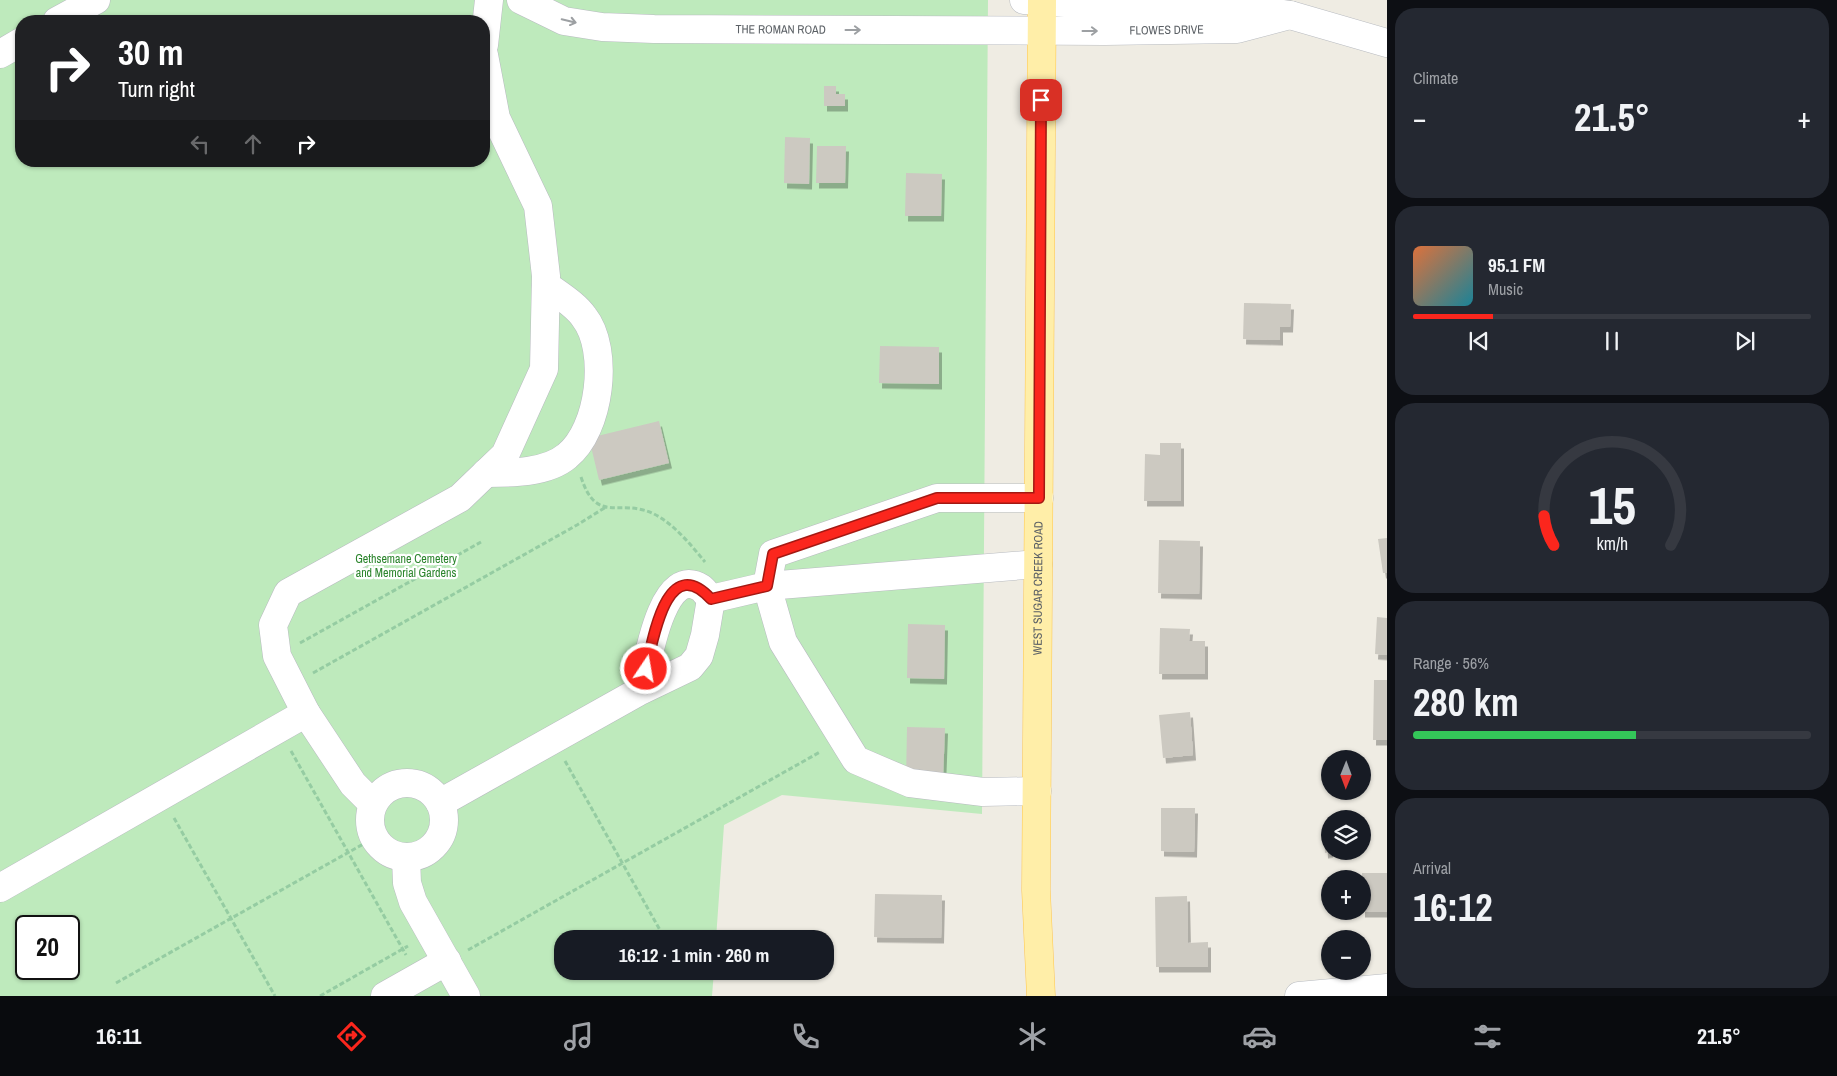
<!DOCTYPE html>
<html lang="en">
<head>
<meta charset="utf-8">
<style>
  body { margin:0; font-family:"Archivo Narrow",sans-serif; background:#242831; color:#f1f3f6; height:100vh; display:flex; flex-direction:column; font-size:19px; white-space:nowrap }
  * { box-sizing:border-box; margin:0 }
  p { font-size:16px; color:#9ea1a6 }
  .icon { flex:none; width:28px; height:28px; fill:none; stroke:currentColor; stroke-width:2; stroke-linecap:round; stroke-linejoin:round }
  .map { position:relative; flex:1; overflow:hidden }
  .details { display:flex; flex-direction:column; gap:8px; padding:8px; background:#0d0f14; width:450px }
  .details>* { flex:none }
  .guide { position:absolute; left:15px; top:15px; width:475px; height:152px; border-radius:20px; box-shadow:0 1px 4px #0004; background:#202124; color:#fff; overflow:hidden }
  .needle { width:32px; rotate:181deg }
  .tools { position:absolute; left:1321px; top:750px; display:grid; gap:10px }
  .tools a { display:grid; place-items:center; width:50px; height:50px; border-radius:50%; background:#171b24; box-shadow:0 1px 4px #0004; font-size:25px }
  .speed { position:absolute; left:15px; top:915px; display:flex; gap:10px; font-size:25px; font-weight:700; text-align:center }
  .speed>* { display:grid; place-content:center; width:65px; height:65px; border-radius:50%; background:#171b24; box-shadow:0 1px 4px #0004; line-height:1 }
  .speed .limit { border:2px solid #111; border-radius:8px; background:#fff; color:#111 }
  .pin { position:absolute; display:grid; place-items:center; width:42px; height:42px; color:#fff; margin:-21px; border-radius:10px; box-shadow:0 2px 8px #0006 }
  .me { position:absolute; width:55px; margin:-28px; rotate:12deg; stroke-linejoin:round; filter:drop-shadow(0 0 4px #0008) }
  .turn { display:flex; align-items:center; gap:18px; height:105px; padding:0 20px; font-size:22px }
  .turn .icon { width:65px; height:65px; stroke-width:2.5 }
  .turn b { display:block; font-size:35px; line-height:42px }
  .lanes { display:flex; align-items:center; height:48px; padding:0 20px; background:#0003; justify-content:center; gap:25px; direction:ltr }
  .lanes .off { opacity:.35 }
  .big { font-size:38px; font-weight:700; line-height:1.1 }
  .details .tile { flex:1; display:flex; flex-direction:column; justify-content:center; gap:8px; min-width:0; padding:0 18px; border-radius:20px; background:#242831 }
  .details .dial { align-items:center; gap:0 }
  .dial svg { height:130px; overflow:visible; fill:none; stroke:#363941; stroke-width:7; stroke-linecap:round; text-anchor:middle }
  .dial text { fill:#f1f3f6; stroke:none }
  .song { display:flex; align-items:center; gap:15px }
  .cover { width:60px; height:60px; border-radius:8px; background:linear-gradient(135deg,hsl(20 70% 55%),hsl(190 70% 35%)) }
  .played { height:5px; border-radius:2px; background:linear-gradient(90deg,#fb261d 20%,#363941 20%) }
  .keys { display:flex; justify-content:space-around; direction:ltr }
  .heat { display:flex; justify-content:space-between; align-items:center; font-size:28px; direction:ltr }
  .charge { height:8px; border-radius:4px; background:linear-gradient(90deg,#34c759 56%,#363941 0) }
  .trip { position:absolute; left:554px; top:930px; width:280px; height:50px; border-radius:20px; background:#171b24; box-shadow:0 1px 4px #0004; font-weight:700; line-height:50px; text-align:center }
  .menu { display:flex; height:80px; justify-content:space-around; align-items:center; background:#090b0e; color:#9ea1a6 }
  .menu .icon { width:35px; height:35px }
  .menu .active { color:#fb261d }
  .menu b { font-size:22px; color:#f1f3f6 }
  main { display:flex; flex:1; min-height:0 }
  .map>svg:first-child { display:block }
  .green { fill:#beeabc; fill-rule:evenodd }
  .building { fill:#ccc9c1; filter:url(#shadow) }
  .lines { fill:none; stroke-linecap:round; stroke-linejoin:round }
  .minor-casing { stroke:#b8bbc0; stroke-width:29 }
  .major-casing { stroke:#ffc64c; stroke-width:29 }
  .path { stroke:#95cca2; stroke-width:3; stroke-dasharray:5 2.5; stroke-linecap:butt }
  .minor { stroke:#fff; stroke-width:28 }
  .major { stroke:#ffeea8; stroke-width:28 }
  .oneway { stroke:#9da0a3 }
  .route-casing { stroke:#a31913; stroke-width:12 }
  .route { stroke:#fb261d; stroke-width:9 }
  .labels { text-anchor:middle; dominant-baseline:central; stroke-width:4.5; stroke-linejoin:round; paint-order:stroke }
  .street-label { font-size:12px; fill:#5b6065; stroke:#fff }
  .park-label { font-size:12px; fill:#2b842c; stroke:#fff }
</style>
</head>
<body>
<main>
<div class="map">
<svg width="1387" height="996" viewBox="0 0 1387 996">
  <defs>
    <filter id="shadow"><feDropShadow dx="3" dy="5.5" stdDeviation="0" flood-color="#0004"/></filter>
  </defs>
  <rect width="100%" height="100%" fill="#efece3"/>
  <path class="green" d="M0,0H988L982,814L782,795L724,825L716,939H562V971H714L712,996H0ZM21,21H484V161H21ZM26,926H69V969H26Z"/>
  <path class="building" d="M824,86H836V94H845V106H824Z
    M785,137L810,138L809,184L784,183Z
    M817,146H846L845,183H816Z
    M906,173L942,174L941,216H905Z
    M1244,303L1291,304L1290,327H1280V340L1243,339Z
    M880,346L939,347V384L879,383Z
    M659,421L669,463L599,480L589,438Z
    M1160,443H1181V501H1144L1145,454L1160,455Z
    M1387,538V573H1383L1378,539Z
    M1159,540L1200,541L1199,594L1158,593Z
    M1377,617L1387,618V655L1375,654Z
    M908,624L945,625L944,679L907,678Z
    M1160,628L1190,629L1189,641H1205V674H1159Z
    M1374,680H1387V740H1373Z
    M1190,712L1193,755L1163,758L1159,715Z
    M907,727L945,728L943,780L906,779Z
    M1161,808H1195L1194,852L1161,851Z
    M1324,831H1330V852L1325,853Z
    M1362,873H1387V912H1362Z
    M875,894L942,895L941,938L874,937Z
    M1187,896L1188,943L1208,942V967H1156L1155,897Z"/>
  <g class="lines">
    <defs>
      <g id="minor">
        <path id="s1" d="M521,0L564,21L602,27L654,29L1105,31L1237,29L1290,15"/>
        <path d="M1024,0L1120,7H1234L1290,15L1387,43"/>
        <path d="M57,21L96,0"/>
        <path d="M484,45L489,0"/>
        <path d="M0,54L21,42"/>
        <path d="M486,473C511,473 547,473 567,456C600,430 610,350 584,317C575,304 559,295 546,285"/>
        <path d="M641,690C646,670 661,562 701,588C704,590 708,596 711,599"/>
        <circle cx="407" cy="820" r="37"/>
        <path d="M1037,791L983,792L910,783L856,760L783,642L767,586L773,554L937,498H1039"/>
        <path d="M440,803L638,692L690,667L699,656L705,635L711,599L767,586L1038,564"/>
        <path d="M373,804L353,784L306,713L277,656L273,625L288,593L460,498L486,473L505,455L544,369L546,276L538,206L496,118L484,55"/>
        <path d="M406,858L407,883L413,902L466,996"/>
        <path d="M0,888L306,713"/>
        <path d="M385,996L447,961"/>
        <path d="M1299,996L1387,988"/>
      </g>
      <g id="major">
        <path id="s2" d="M1041,996L1036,890L1042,0"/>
      </g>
    </defs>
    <use href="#minor" class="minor-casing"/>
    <use href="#major" class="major-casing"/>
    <path class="path" d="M581,477C597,526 619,497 654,514C674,524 691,545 705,562
      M300,643L481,542
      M313,673L577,525L606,507
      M291,751L406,955
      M565,761L665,939
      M174,818L275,996
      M468,950L820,752
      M116,983L374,838
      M320,996L408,946"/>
    <use href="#minor" class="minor"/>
    <use href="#major" class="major"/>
  </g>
  <defs><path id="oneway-shaft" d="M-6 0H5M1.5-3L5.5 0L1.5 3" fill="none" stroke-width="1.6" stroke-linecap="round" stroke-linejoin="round" transform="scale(1.25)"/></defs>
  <g class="oneway">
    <use href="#oneway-shaft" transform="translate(569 21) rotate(13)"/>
    <use href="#oneway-shaft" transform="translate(853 30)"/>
    <use href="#oneway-shaft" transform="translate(1090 31)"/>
  </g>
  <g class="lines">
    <defs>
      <path id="route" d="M646,669C653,639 667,551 711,599L767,586L773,554L937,498H1039L1041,100"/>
    </defs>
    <use href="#route" class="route-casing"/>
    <use href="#route" class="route"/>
  </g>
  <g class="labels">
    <g class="street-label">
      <text stroke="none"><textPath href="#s1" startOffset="265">THE ROMAN ROAD</textPath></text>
      <text stroke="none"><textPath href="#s1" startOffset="651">FLOWES DRIVE</textPath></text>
      <text stroke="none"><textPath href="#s2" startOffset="408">WEST SUGAR CREEK ROAD</textPath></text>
    </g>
    <g class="park-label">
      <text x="406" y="559">Gethsemane Cemetery<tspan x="406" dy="14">and Memorial Gardens</tspan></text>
    </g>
  </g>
</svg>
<div class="tools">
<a><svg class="needle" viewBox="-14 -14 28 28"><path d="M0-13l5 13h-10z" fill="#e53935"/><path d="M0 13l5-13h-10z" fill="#9ea1a6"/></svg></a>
<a><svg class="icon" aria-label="layers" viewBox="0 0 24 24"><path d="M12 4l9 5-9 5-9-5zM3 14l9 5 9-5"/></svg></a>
<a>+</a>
<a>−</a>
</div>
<div class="speed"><div class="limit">20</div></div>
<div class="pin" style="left:1041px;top:100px;background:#d93025"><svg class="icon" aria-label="arrive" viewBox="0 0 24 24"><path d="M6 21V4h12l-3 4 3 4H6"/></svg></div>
<svg class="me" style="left:646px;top:669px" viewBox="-20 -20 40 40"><circle r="17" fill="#fb261d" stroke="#fff" stroke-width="3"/><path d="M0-11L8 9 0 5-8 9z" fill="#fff"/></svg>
<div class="trip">16:12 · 1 min · 260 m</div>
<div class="guide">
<div class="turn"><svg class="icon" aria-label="right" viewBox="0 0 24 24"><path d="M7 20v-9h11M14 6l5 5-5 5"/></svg><div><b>30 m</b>Turn right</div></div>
<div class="lanes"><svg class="icon off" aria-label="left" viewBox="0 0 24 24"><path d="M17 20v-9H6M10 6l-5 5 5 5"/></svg><svg class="icon off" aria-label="ahead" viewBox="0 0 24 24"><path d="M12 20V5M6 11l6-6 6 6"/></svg><svg class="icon" aria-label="right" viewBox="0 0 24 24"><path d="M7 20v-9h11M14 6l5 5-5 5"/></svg></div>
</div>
</div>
<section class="details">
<div class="tile"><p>Climate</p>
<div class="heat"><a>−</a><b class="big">21.5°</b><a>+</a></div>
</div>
<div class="tile">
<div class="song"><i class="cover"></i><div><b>95.1 FM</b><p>Music</p></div></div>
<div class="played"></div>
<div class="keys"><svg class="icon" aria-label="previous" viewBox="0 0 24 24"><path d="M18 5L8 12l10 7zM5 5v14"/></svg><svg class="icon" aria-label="pause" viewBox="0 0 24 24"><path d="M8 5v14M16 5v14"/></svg><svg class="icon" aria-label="next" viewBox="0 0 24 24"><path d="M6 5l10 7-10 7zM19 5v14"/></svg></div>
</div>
<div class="tile dial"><svg viewBox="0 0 100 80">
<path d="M14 69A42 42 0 1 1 86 69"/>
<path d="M14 69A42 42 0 0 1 8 51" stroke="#fb261d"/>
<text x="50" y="56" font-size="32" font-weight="700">15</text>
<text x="50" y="72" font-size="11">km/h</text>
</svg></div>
<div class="tile"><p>Range · 56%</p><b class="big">280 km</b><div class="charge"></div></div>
<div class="tile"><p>Arrival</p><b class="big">16:12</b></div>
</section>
</main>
<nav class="menu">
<b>16:11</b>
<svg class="icon active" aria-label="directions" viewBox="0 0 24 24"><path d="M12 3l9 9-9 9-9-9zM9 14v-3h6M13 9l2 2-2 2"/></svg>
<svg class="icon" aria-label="music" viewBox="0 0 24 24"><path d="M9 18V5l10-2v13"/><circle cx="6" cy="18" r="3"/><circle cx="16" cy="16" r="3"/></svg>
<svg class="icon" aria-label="phone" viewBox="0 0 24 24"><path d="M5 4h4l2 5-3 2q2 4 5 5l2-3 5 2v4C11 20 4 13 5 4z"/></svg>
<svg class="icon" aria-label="climate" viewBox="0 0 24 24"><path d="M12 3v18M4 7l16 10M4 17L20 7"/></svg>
<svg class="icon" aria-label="car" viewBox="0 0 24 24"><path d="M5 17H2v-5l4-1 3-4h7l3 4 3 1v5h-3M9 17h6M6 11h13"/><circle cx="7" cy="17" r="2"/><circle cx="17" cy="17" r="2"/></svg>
<svg class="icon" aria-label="filters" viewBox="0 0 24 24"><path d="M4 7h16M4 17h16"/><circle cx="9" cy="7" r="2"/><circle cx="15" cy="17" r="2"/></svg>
<b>21.5°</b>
</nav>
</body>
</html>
